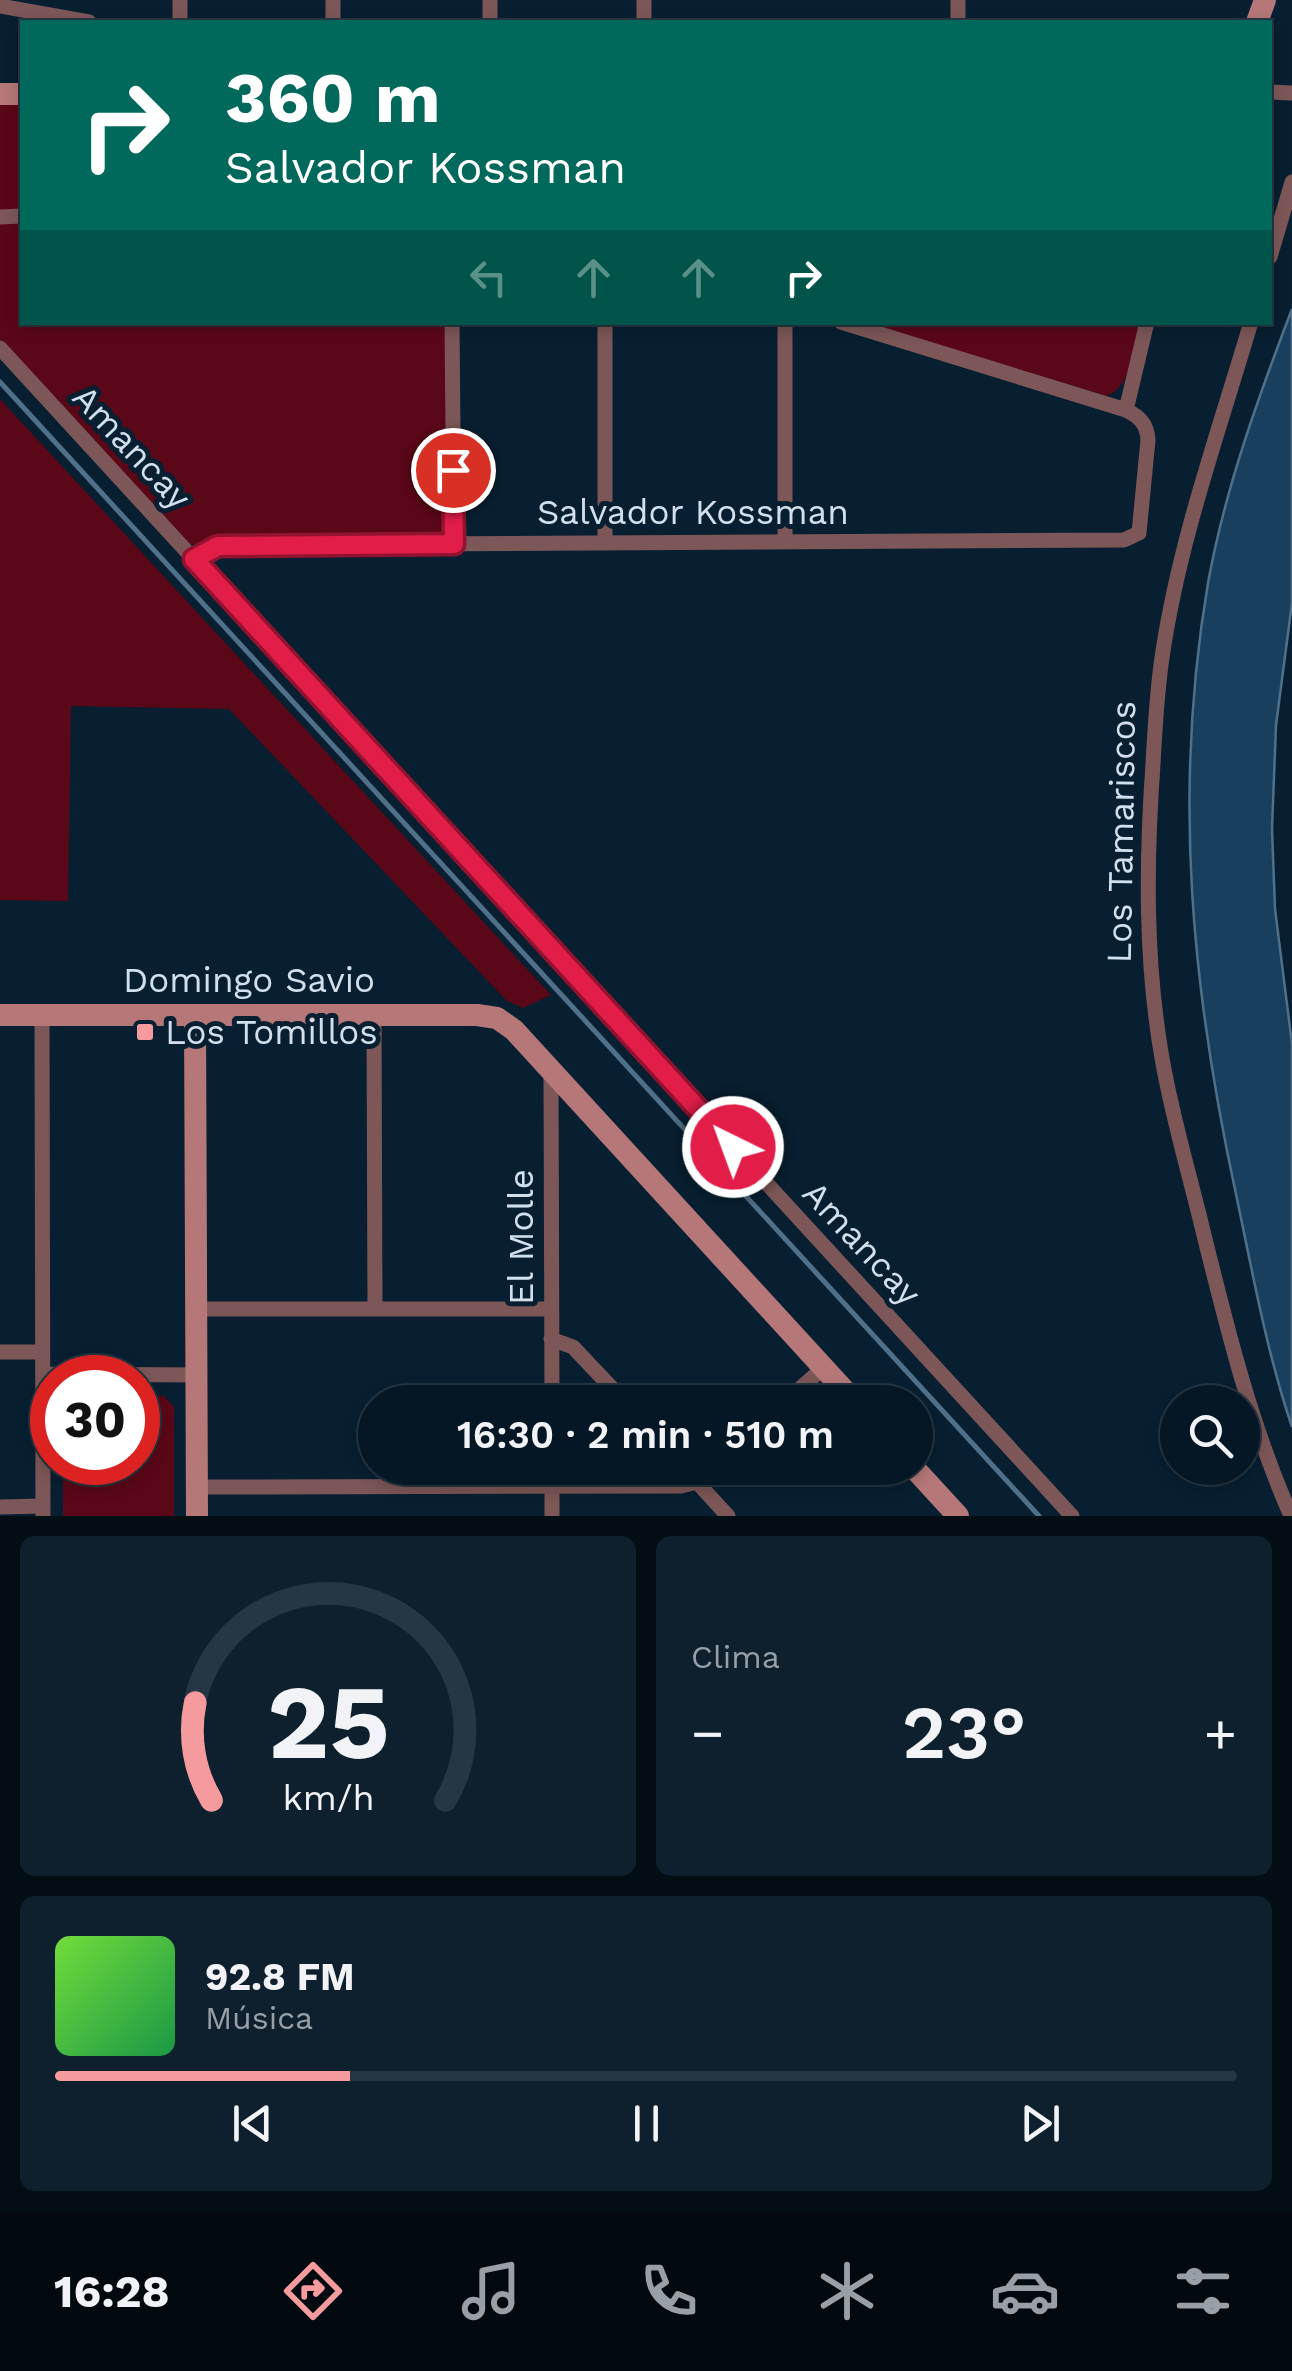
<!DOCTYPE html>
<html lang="es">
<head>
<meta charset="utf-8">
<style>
  body { margin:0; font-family:"Work Sans",sans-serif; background:#0e202d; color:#f1f3f6; height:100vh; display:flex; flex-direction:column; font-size:38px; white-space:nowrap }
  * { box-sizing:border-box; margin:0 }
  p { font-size:32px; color:#979fa7 }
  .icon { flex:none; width:55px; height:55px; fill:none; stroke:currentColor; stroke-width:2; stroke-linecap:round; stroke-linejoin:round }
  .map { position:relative; height:1516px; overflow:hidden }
  .details { display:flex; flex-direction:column; gap:20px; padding:20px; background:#030d14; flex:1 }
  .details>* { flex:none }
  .banner { position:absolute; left:20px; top:20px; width:1252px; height:305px; border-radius:0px; box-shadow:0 5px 15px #0003,0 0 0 2px #263642; background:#00695c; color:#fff; overflow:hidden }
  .fabs { position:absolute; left:1160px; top:1385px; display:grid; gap:20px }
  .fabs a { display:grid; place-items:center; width:100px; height:100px; border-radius:50%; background:#051725; box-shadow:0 5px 15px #0003,0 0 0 2px #263642; font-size:50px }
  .speed { position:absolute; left:30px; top:1355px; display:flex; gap:20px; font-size:50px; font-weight:700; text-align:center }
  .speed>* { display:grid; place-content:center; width:130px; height:130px; border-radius:50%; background:#051725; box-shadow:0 5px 15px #0003,0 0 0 2px #263642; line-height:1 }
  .speed .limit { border:15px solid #d22; background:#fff; color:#111 }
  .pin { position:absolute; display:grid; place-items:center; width:85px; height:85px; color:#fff; margin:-42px; border:5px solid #fff; border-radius:50%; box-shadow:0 2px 10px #0007 }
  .me { position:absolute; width:110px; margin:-55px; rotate:318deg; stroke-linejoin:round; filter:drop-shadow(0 0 8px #0008) }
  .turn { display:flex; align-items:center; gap:35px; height:210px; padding:0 40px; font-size:45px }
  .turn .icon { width:130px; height:130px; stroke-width:2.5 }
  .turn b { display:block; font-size:70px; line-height:85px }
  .lanes { display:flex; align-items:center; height:95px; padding:0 40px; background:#0003; justify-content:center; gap:50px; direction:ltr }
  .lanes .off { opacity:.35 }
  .big { font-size:75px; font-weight:600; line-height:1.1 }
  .details .tile { flex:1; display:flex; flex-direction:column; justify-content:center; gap:15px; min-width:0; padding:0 35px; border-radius:15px; background:#0e202d }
  .details .dial { align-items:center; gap:0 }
  .dial svg { height:260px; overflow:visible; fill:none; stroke:#263642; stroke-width:7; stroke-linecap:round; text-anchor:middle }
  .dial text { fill:#f1f3f6; stroke:none }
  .song { display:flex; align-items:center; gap:30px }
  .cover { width:120px; height:120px; border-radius:15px; background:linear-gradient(135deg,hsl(100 70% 55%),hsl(140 70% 35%)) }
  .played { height:10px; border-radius:5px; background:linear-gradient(90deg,#f59b9d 25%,#263642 25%) }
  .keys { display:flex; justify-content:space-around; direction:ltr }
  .heat { display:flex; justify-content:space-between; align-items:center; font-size:55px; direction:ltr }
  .details .tiles { flex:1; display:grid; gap:20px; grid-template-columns:1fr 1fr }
  .tile:last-child { grid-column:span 2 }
  .trip { position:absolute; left:358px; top:1385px; width:575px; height:100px; border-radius:50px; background:#051725; box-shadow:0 5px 15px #0003,0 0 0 2px #263642; font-weight:600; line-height:100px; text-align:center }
  .dock { display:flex; height:160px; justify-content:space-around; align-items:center; background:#02090f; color:#979fa7 }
  .dock .icon { width:70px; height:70px }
  .dock .active { color:#f59b9d }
  .dock b { font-size:45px; color:#f1f3f6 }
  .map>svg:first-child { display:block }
  .green { fill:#5a0717 }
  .water { fill:#18405e; stroke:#507089; stroke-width:2.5 }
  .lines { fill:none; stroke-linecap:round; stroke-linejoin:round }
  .stream { stroke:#507089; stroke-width:5 }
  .street { stroke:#7d5757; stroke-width:15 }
  .secondary { stroke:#b57778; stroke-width:22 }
  .route-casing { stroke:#92132f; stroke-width:25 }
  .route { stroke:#e11d48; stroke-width:18 }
  .poi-dot { fill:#f59b9d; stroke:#071f31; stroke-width:4 }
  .labels { text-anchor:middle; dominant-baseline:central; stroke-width:10; stroke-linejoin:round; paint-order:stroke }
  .street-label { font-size:35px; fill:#d2e0ed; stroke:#071f31 }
  .poi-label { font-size:35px; fill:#d2e0ed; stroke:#071f31; text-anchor:start }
</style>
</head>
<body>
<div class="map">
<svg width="1292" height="1516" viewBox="0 0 1292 1516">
  <rect width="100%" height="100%" fill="#071f31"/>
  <path class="green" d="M0,101H22V209L0,211Z
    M22,221V322L445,323L448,538L190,544L0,339V222Z
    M863,323H1143C1135,347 1132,385 1107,396Z
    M0,399L551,995L523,1008L507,1001L229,709L71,706L68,901L0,900Z
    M138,1396H164L174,1407V1516H63V1463L138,1462Z"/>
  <path class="water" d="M1292,309V603L1276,725L1272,829L1275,909L1292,1044V1427C1267,1353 1253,1275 1237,1199C1192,992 1172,794 1208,583C1225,489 1258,398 1292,309Z"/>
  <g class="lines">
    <path class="stream" d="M0,382L1039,1516"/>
    <path class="street" d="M180,0V22
      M333,0V22
      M490,0V22
      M644,0V22
      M958,0V22
      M0,6L89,22
      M1270,92L1292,93
      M0,217L22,216
      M1270,257L1292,182
      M452,322L454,544
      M605,322V543
      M1251,322C1219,431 1180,539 1163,651C1157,688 1155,726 1153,764C1146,862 1145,961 1162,1058C1172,1117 1190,1176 1204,1235C1228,1332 1251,1425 1291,1516
      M0,348L1072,1516
      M1126,410L1147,322
      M785,542V322
      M194,559L218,545L1124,540L1139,533L1148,440C1147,424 1140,417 1126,410L841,322
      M42,1015L43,1516
      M374,1015L375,1309
      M551,1071L552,1402
      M196,1309H551
      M551,1339L573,1347L625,1402
      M0,1352H42
      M43,1374L197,1375
      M785,1402L823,1368
      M552,1468V1516
      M684,1468L728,1516
      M197,1487L681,1486L698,1482L715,1468
      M0,1507L43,1506"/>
    <path class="secondary" d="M1257,22L1265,0
      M0,94H22
      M0,1015H477L497,1018L514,1030L855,1402
      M195,1015L197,1516
      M914,1468L958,1516"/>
  </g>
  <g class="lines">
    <defs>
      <path id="route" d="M453,470L454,544L218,546L194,559L733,1147"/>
    </defs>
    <use href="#route" class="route-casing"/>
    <use href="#route" class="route"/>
  </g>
  <rect class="poi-dot" x="135" y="1022" width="20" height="20" rx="5"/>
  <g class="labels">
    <g class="street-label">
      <text transform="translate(132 447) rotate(47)">Amancay</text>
      <text x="693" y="512">Salvador Kossman</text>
      <text transform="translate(1121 832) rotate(-89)">Los Tamariscos</text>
      <text x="249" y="980">Domingo Savio</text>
      <text transform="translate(521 1237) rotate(-90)">El Molle</text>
      <text transform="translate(862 1243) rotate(47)">Amancay</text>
    </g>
    <g class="poi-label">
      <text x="165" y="1032">Los Tomillos</text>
    </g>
  </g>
</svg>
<div class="fabs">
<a><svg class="icon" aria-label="search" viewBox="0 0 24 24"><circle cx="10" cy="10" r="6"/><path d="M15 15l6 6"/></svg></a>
</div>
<div class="speed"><div class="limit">30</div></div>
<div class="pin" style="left:453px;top:470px;background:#d93025"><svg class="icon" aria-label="arrive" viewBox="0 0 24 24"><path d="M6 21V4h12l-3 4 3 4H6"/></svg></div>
<svg class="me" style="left:733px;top:1147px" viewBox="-20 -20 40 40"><circle r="17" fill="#e11d48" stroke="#fff" stroke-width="3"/><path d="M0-11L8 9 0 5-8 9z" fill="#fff"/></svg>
<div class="trip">16:30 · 2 min · 510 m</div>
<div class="banner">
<div class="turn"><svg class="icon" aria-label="right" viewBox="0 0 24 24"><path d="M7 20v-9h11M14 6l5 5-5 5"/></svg><div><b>360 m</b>Salvador Kossman</div></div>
<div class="lanes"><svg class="icon off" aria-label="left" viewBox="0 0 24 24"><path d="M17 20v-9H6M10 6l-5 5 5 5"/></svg><svg class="icon off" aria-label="ahead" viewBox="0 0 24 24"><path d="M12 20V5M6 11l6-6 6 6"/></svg><svg class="icon off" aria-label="ahead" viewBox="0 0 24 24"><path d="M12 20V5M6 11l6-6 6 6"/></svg><svg class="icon" aria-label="right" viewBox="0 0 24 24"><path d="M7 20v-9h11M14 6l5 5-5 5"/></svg></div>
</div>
</div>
<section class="details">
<div class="tiles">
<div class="tile dial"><svg viewBox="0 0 100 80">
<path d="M14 69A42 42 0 1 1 86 69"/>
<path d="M14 69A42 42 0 0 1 9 39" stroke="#f59b9d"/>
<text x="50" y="56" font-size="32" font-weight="700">25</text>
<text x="50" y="72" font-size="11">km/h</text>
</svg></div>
<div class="tile"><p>Clima</p>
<div class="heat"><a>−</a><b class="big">23°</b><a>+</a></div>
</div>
<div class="tile">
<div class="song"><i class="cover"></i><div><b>92.8 FM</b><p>Música</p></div></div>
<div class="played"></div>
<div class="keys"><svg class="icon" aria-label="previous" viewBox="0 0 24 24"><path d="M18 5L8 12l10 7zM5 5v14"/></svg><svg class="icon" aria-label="pause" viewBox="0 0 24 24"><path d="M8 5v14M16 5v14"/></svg><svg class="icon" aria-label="next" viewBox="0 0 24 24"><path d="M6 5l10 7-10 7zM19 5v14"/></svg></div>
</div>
</div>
</section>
<nav class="dock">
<b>16:28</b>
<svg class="icon active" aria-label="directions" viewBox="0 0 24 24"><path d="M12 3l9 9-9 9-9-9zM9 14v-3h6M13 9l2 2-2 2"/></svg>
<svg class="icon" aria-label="music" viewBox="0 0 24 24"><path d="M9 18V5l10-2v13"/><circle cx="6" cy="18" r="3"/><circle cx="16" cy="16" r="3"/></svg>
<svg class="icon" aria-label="phone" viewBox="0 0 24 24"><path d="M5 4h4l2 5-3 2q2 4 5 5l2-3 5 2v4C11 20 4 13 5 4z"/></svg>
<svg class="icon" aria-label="climate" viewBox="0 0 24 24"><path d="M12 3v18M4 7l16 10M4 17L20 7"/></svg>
<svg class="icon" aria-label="car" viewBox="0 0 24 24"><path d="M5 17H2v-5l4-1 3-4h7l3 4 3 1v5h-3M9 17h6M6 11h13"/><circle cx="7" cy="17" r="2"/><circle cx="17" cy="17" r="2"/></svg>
<svg class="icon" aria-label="filters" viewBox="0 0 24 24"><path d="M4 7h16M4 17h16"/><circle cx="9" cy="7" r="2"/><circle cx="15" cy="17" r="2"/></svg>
</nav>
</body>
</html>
